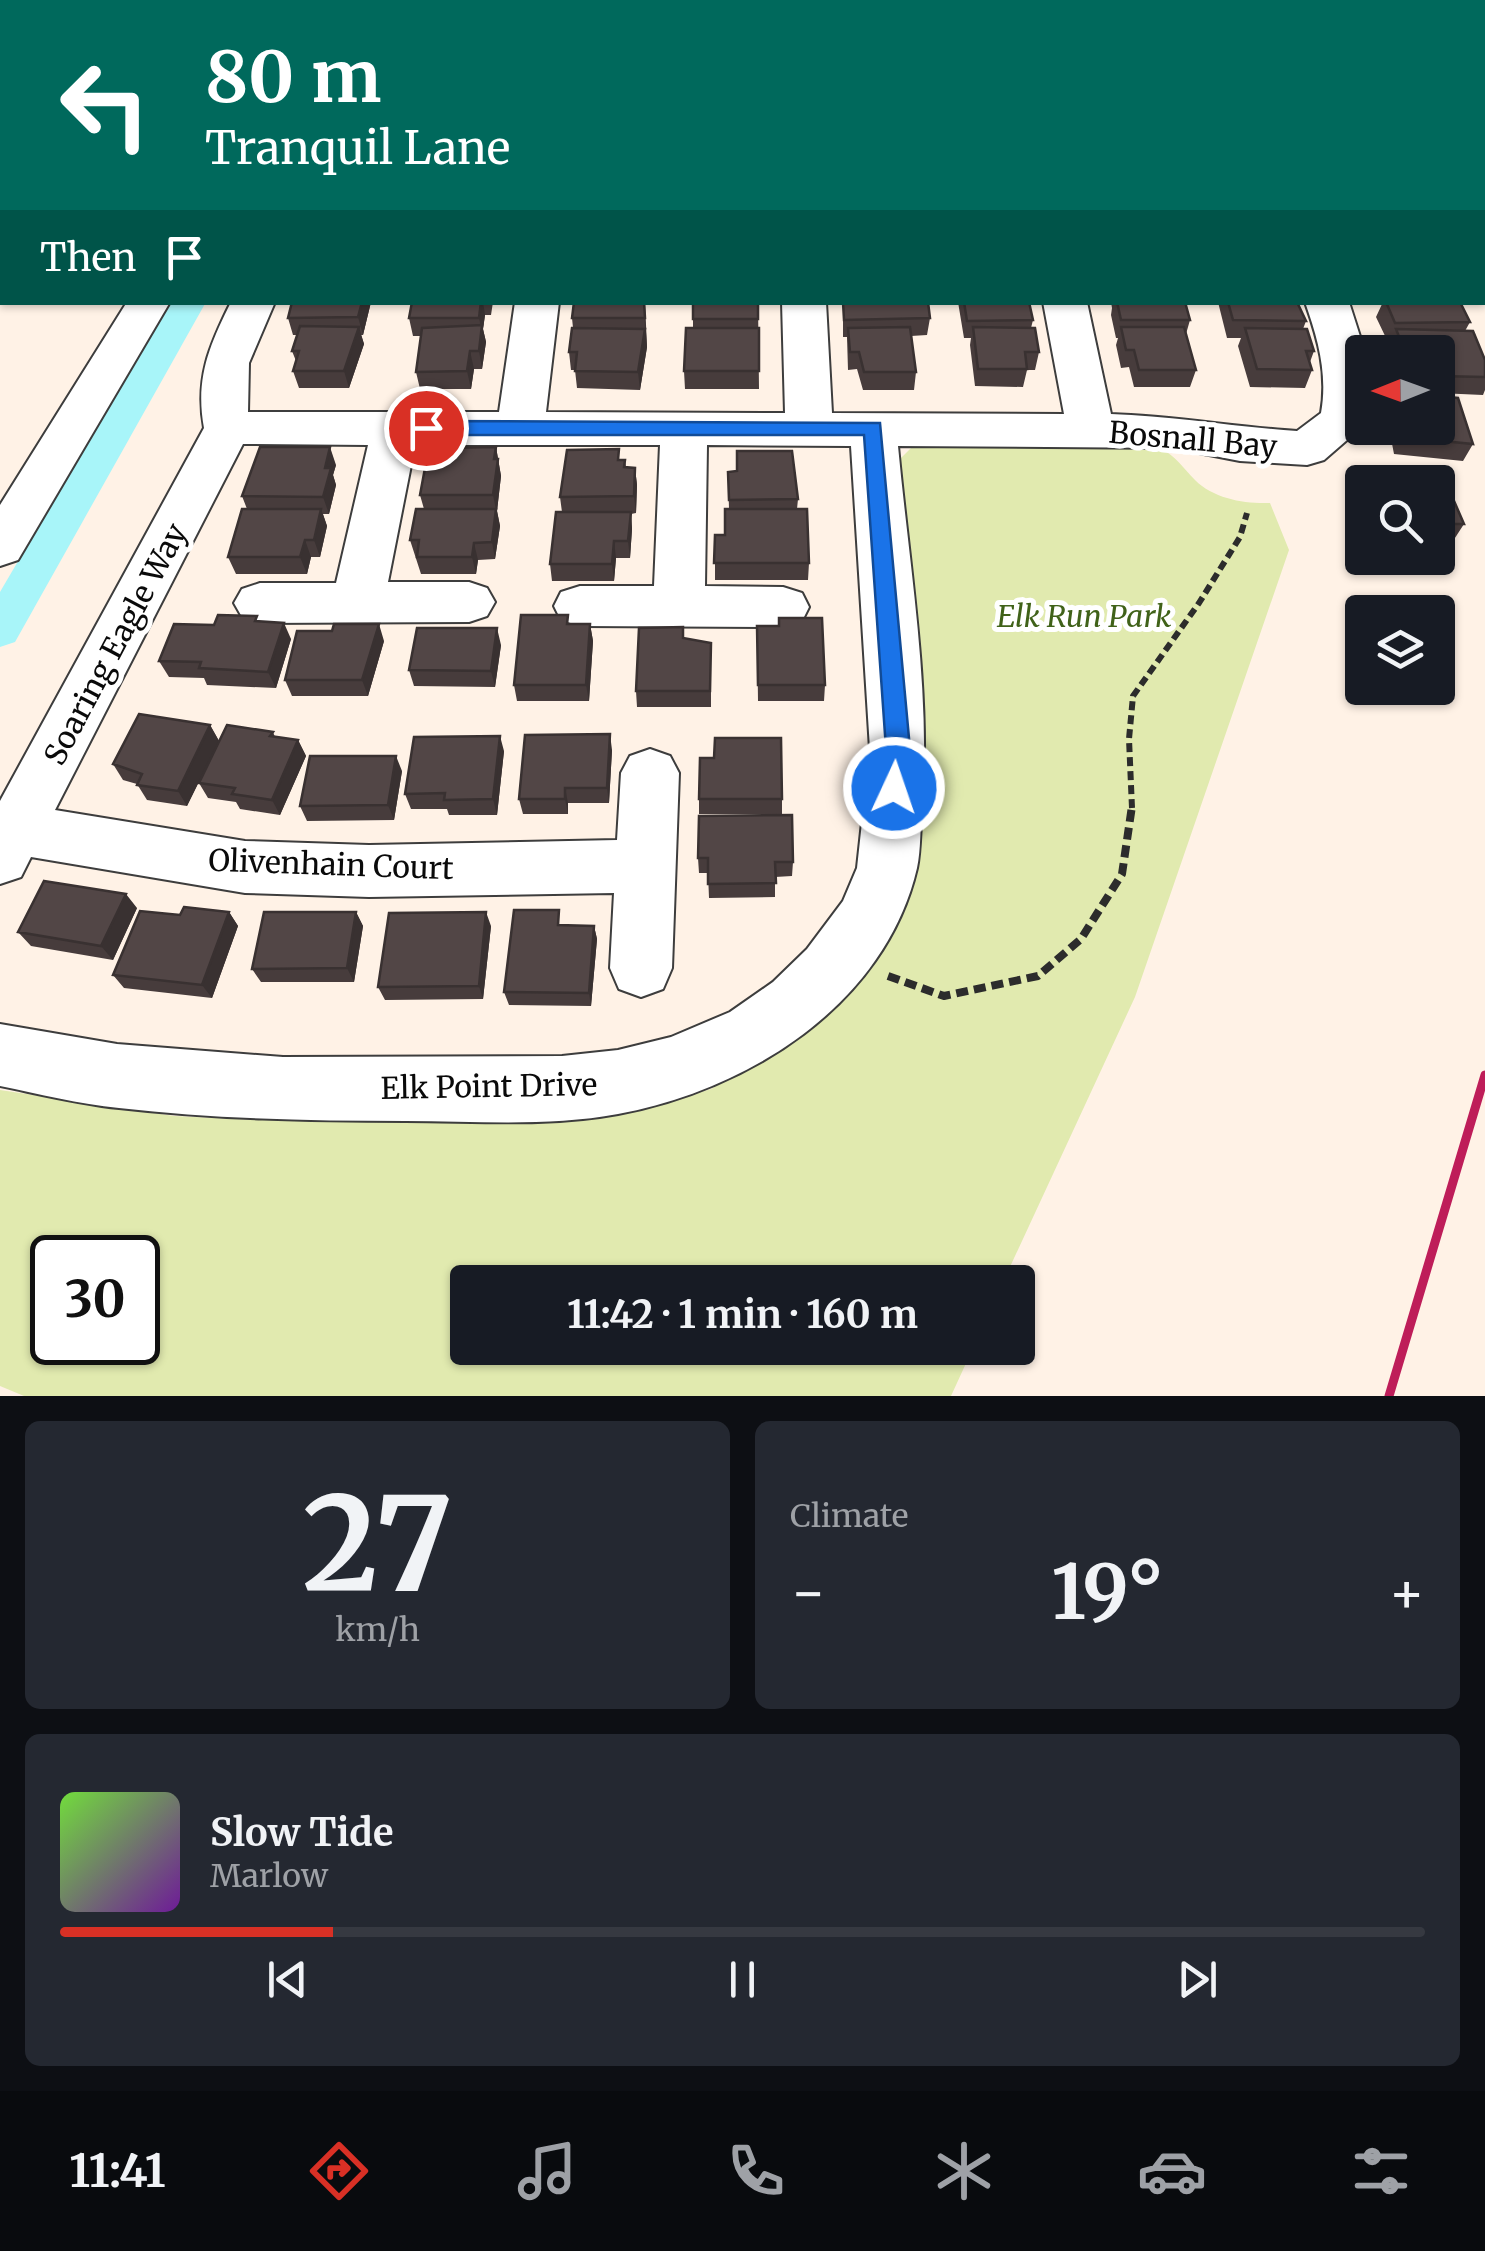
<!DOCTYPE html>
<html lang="en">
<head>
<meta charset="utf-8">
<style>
  body { margin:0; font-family:Merriweather,serif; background:#242831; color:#f1f3f6; height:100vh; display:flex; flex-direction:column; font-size:38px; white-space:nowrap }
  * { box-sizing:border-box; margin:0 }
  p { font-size:32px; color:#9ea1a6 }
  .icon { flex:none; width:55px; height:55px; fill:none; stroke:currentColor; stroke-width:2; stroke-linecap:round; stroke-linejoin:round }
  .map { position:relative; height:1396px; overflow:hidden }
  .side { display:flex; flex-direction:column; gap:25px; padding:25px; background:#0d0f14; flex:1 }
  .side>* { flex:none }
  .banner { position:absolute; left:0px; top:0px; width:1485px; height:305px; box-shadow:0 2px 8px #0004; background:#00695c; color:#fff; overflow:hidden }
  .needle { width:65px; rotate:269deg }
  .fabs { position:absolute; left:1345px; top:335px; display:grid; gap:20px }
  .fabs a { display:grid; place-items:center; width:110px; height:110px; border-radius:10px; background:#171b24; box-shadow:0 2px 8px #0004; font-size:50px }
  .speed { position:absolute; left:30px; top:1235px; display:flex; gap:20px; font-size:50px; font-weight:700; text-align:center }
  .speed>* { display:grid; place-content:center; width:130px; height:130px; border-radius:50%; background:#171b24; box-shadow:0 2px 8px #0004; line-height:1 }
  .speed .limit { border:5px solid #111; border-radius:15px; background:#fff; color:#111 }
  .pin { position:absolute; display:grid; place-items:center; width:85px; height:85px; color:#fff; margin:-42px; border:5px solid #fff; border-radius:50%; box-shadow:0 2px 10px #0007 }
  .me { position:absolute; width:110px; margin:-55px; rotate:3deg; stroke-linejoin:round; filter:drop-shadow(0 0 8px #0008) }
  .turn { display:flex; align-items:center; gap:35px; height:210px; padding:0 40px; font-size:45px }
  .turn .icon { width:130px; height:130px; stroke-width:2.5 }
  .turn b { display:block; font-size:70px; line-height:85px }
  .then { display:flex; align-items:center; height:95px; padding:0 40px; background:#0003; gap:20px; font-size:38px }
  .big { font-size:75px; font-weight:700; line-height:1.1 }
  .side .tile { flex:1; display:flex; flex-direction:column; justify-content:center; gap:15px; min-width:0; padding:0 35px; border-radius:15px; background:#242831 }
  .side .dial { align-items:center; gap:0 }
  .dial b { font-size:130px; line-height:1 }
  .song { display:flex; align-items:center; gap:30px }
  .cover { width:120px; height:120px; border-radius:15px; background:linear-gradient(135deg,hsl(100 70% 55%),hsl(280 70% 35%)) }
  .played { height:10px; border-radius:5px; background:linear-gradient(90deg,#d93025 20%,#363941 20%) }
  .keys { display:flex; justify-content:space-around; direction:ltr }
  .heat { display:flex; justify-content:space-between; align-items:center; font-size:55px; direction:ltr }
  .side .tiles { flex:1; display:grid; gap:25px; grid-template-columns:1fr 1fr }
  .tile:last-child { grid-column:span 2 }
  .trip { position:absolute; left:450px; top:1265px; width:585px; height:100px; border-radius:10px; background:#171b24; box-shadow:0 2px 8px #0004; font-weight:700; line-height:100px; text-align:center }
  .tab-bar { display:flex; height:160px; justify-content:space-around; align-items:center; background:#090b0e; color:#9ea1a6 }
  .tab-bar .icon { width:70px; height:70px }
  .tab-bar .on { color:#d93025 }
  .tab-bar b { font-size:45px; color:#f1f3f6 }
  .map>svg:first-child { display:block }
  .green { fill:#e1eaaf; fill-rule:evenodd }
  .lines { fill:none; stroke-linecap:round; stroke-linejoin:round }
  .canal { fill:#a8f5f9; fill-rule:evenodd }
  .minor-casing { stroke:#3d3d3d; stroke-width:4 }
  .path-far1 { stroke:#2c2c2c; stroke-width:6; stroke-dasharray:9 5; stroke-linecap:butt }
  .path { stroke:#2c2c2c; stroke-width:8; stroke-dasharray:12 6; stroke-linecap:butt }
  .minor { fill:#fff; fill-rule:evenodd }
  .rail { stroke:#be1d59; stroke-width:9 }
  .wall { fill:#473c3c }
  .shaded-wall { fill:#393131 }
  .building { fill:#524646; stroke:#393131; stroke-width:2.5 }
  .route { fill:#1a73e8; stroke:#114b97; stroke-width:2.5 }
  .labels { text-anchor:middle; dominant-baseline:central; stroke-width:10; stroke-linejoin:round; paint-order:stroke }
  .street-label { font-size:30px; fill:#0a0a0a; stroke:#fff }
  .park-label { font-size:30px; font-style:italic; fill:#406219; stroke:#fff }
</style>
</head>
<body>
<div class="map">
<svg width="1485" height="1396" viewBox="0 0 1485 1396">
  <rect width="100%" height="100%" fill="#fff2e6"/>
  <path class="green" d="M924,443L1160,448C1176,456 1183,468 1195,480C1214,499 1245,504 1270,503L1289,550L1135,997L1003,1282H468V1348H973L951,1396H24L0,1386V1090L174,1116L256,1120H557L627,1113L711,1089L796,1037L913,877L921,818V751L898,461L912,447ZM52,1258H138V1342H52Z"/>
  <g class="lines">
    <path class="canal" d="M170,302H206L15,642L0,647V592Z"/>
    <defs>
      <path id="minor" d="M1355,0H1389V2H1355Z
        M2,49V74L0,75V50Z
        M127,302H170L18,560L0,566V505Z
        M231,302H275L249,363L248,412H499L515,302H559L546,412L785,413L782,302H826L832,413L1064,414L1043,302H1087L1111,414C1174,416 1235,427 1297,431L1321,413C1328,374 1318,339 1305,302H1349L1365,352L1362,427L1324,460L1307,465L1240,461L1173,448L898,446C909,565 931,688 922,808C920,827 921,849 917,868C885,1005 748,1090 618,1114C549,1127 476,1121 406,1121C310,1121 215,1119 119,1108C79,1104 39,1094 0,1086V1024L117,1044L283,1057L562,1056L618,1050L671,1037L730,1012L773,982L807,949L843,901L857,868L870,749L851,446L707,445L705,586L783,587L802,593L809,607L802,621L783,627L580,626L561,620L554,606L561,592L580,586H654L660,445H415L388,582H469L487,588L495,602L487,616L469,622L260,623L242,617L234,603L242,589L260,583H336L368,445L243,444L55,810L245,841L369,845L617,840L621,773L630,756L650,749L670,756L679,773L672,968L663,989L641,997L619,989L610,968L614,893L369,897L245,893L31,857L21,877L0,884V801L204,428C195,379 209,346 231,302Z"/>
    </defs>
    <use href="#minor" class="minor-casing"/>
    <path class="path-far1" d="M1132,808L1129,739L1133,696L1199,603L1240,537L1247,513"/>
    <path class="path" d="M888,976L944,996L1038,976L1081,939L1122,874L1132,806"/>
    <use href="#minor" class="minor"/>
    <path class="rail" d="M1389,1396L1485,1075"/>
  </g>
  <path class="wall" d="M375,0H461L462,2H375Z
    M1419,0H1485V48H1482V2H1420Z
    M1482,48H1485V75H1482Z
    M1482,75H1485V104H1482Z
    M1482,105H1485V163H1482Z
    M1485,167V197H1482V168Z
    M1482,223L1485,227V270L1482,275Z
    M290,302H371L363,335H361L364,344L349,388H299L293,371L296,361L292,351L297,335H293L288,318L291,305Z
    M412,302H493L491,315H485L483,329L486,342L482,369H474L471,389H420L416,372L421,336H413L409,318Z
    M574,302H645L647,347L640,390L577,388L575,370H571L569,352L573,328L572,318Z
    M693,302H758L759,389H685L684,371L693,328Z
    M843,302L930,318L927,335L911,336L916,372L914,390H863L857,369L848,370L847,337H843Z
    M958,302H1029L1033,320L1031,328L1039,352L1035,370H1027L1023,387L975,386L970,345L971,338H964Z
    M1111,302H1185L1190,320L1186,334L1196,370L1190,387H1134L1129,367L1121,368L1116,345L1118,338H1116L1111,315L1112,308Z
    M1218,302H1297L1306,321L1303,329L1314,351L1310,362L1312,370L1305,388L1250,387L1238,346L1241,338H1227Z
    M1383,302H1460L1470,322L1465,331L1485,360V390L1483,395L1438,393V352H1390L1388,347L1391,340H1387L1376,317Z
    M1389,428H1438L1473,444L1463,461L1394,454Z
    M496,447L501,476L497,511L500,526L495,559L478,560L476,574H421L410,540L424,509L420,495L437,468Z
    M620,460H625L626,467L635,468L637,485L636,513L631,514L632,529L630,558H616L614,581H552L550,564L562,512L560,497Z
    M336,465L333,475L336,485L329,514H323L327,526L320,557H311L307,574H236L228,557L247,509L242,496Z
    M1381,471H1441L1464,524L1453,541H1438V482H1375Z
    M728,472L798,499L797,509L809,563L808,580H715V535H725L729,509Z
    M259,622L291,639L276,688L207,685L204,678L169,677L159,661L214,625Z
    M590,624L593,641L589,701H517L514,685Z
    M757,626H779L825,685L824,701H758Z
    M684,638L711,643V707H637L636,691Z
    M384,641L368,696H292L285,680Z
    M501,645L495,687L414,686L409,670Z
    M210,725L219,741L187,806L147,800L137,784L123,780L113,764Z
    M273,732L275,737L298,740L306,756L280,815L240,809L236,802L208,798L199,783Z
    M612,750L609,803H568V814H523L519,799Z
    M504,751L497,815H449L447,809H411L405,794Z
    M714,758L782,799V814H699V799Z
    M402,771L394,820L307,821L300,806Z
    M698,858L793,862L792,876L775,877V897L709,898L708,873H699Z
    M137,908L113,960L31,946L18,932Z
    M229,912L238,926L212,998L124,988L113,975L180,915Z
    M356,912L363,926L354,982H261L252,969Z
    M491,926L483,999L385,1000L378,987Z
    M594,926L597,939L591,1006L509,1005L504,992Z"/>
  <path class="shaded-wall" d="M2,259V293L0,294V260Z
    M362,302H371L363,335L358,317Z
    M481,302H483L485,315L483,329L486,342L482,369L479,351L482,331L479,318Z
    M644,302L647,347L640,390L638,372L645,329Z
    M359,327L364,344L349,388L344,371Z
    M470,351L474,369L471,389L467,371Z
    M330,447L336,465L333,475L336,485L329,514L323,497L325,468Z
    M496,447L501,476L497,511L500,526L495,559L492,542L496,510L493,495L494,459Z
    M635,468L637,485L636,513L634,496Z
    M321,509L327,526L320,557L314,540Z
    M631,512L632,529L630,558L628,541Z
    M305,540L311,557L307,574L300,557Z
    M614,541L616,558L614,581L612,564Z
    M474,543L478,560L476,574L472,557Z
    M284,623L291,639L276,688L268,672Z
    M379,624L384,641L368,696L362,680Z
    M590,624L593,641L589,701L586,685Z
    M497,628L501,645L495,687L491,671Z
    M210,725L219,741L187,806L178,791Z
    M610,734L612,750L609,803L607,788Z
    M500,736L504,751L497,815L493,799Z
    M298,740L306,756L280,815L272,800Z
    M396,756L402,771L394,820L388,805Z
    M565,788L568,803V814L565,799Z
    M126,894L137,908L113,960L101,946Z
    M229,912L238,926L212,998L202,985Z
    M356,912L363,926L354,982L347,968Z
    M486,912L491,926L483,999L479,986Z
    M594,926L597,939L591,1006L589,993Z"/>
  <path class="building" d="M509,0H545L544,2H509Z
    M580,0H611L628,2H578Z
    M643,0H681L679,2H641Z
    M708,0H726L724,2H706Z
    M754,0H774L772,2H753Z
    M812,0H850L849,2H811Z
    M870,0H896L902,1V2H869Z
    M918,0H949L948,2H917Z
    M969,0H1014L1013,2H968Z
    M1034,0H1066L1065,2H1033Z
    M1085,0H1106L1105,2H1084Z
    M1134,0H1160L1171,1L1134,2Z
    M1201,0H1223V2H1201Z
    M1254,0H1281V2H1254Z
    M1299,0H1335V2H1299Z
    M1434,0H1485V5H1482V2H1436Z
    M1482,132H1485V146H1482Z
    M1482,223L1485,227V242H1482Z
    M0,230L2,232V248L1,249L2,250V259L0,260Z
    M292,302H362L358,317L288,318Z
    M412,302H481L479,318H409Z
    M574,302H644L645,318H572Z
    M693,302H758V319H693Z
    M843,302H928L930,318L844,320Z
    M964,302H1029L1033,320L967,321Z
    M1117,302H1185L1190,320H1121Z
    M1228,302H1297L1306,321L1233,320Z
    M1386,302H1460L1470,322L1395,323Z
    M482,325L479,351H470L467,371L416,372L422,328Z
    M300,326L359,327L344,371H293L299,351H292Z
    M910,327L916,372H864L859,352H850L848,328Z
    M973,327L1035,328L1039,352H1025L1027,369H978Z
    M1121,327H1184L1196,370H1139L1134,350H1126Z
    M572,328L645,329L638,372L575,371L577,352H569Z
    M686,328H759V371H684Z
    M1245,328L1307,329L1314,351H1306L1312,370L1257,369Z
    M1396,329L1473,331L1485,360V377L1438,376V352H1405Z
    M1438,396L1458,398L1473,444L1403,437L1401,428H1438Z
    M260,447H330L325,468H331L323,497L242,496Z
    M496,447L494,459H498L493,495H420L425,468H437L444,448Z
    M619,449L618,460H625L624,467L635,468L634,496L560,497L567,450Z
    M737,451H792L798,499L729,500L728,472L737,471Z
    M1381,471H1441L1464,524H1438V482H1385Z
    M242,509H321L314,540H305L300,557H228Z
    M416,509H496L492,542L474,543L472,557H417L419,540H410Z
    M725,509H807L809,563H714L715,535H725Z
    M556,512H631L628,541H614L612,564H550Z
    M218,615L257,616L255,621L284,623L268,672L199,668L201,662L159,661L174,624L214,625Z
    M521,615H568L567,624H590L586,685H514Z
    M779,618H822L825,685H758L757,626H779Z
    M334,624H379L362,680H285L297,631H332Z
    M683,627V638L711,643L710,691H636L639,628Z
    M417,628H497L491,671L409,670Z
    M139,714L210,725L178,791L137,785L142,774L113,764Z
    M227,725L273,732L270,736L298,740L272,800L232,794L235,788L199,783Z
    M610,734L607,788H565V799H519L525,735Z
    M500,736L493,799L444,800L445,793L405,794L414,737Z
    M715,738H781L782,799H699L700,758H714Z
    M310,756H396L388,805L300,806Z
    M792,815L793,862H775L776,883L708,884V858H698L699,816Z
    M44,881L126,894L101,946L18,932Z
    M184,907L229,912L202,985L113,975L140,911L180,915Z
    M514,910H559L558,925L594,926L589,993L504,992Z
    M264,912H356L347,968L252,969Z
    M486,912L479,986L378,987L389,913Z"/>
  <path class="route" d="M426,421L880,423L910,749L903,796H886L882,788L886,749L864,435H426L416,428Z"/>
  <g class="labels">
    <g class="street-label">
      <text transform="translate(1193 439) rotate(5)">Bosnall Bay</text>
      <text transform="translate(115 644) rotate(-62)">Soaring Eagle Way</text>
      <text transform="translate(331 864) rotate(2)">Olivenhain Court</text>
      <text transform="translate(489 1086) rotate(-1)">Elk Point Drive</text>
    </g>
    <g class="park-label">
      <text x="1084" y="616">Elk Run Park</text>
    </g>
  </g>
</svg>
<div class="fabs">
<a><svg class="needle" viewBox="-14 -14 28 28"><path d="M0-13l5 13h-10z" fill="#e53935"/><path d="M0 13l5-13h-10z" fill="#9ea1a6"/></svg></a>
<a><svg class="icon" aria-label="search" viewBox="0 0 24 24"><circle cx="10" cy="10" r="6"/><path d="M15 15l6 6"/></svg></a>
<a><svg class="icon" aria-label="layers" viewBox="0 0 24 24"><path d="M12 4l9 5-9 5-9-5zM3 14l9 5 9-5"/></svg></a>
</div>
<div class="speed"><div class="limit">30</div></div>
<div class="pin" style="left:426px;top:428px;background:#d93025"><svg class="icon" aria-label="arrive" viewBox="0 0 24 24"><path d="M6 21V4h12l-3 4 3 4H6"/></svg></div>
<svg class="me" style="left:894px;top:788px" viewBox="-20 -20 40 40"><circle r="17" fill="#1a73e8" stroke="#fff" stroke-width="3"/><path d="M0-11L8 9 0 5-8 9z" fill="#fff"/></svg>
<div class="trip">11:42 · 1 min · 160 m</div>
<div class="banner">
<div class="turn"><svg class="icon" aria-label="left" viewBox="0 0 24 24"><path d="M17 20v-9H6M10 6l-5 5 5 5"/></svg><div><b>80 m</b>Tranquil Lane</div></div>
<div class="then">Then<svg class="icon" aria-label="arrive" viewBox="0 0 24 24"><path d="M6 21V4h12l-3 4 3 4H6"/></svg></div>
</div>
</div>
<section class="side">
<div class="tiles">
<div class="tile dial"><b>27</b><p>km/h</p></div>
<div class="tile"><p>Climate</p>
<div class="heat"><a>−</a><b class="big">19°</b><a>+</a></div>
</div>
<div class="tile">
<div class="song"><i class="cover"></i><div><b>Slow Tide</b><p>Marlow</p></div></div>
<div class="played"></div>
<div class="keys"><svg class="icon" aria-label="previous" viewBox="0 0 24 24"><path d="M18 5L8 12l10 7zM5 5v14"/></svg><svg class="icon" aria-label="pause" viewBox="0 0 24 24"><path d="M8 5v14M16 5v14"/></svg><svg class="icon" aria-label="next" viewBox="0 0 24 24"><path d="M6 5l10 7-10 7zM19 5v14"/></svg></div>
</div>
</div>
</section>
<nav class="tab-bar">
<b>11:41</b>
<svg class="icon on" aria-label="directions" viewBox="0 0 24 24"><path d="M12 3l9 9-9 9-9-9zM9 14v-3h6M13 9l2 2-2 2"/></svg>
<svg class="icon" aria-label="music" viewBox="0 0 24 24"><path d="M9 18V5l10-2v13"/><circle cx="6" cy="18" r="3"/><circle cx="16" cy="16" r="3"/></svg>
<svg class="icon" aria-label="phone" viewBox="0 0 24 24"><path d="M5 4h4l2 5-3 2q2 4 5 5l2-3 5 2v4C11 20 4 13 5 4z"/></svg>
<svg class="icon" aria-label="climate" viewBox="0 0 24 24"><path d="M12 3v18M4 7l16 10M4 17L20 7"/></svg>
<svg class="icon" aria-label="car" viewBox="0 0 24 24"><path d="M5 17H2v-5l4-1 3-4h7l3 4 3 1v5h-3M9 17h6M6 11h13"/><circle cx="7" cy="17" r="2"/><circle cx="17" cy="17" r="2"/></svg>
<svg class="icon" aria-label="filters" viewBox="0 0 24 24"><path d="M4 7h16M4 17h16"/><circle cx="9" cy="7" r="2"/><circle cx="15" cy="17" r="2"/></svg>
</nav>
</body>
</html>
